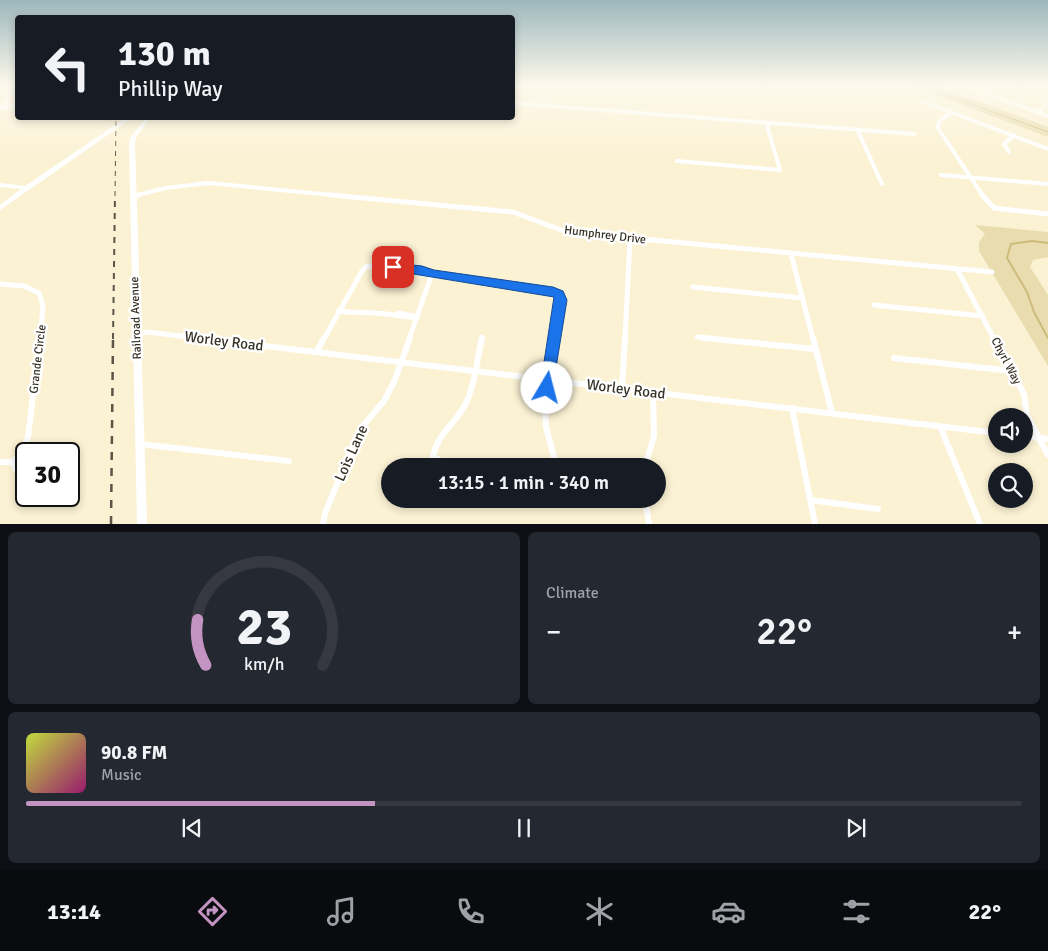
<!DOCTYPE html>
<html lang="en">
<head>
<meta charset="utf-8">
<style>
  body { margin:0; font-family:Signika,sans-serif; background:#242831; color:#f1f3f6; height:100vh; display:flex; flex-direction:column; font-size:19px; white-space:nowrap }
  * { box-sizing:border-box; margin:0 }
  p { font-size:16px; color:#9ea1a6 }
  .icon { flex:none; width:28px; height:28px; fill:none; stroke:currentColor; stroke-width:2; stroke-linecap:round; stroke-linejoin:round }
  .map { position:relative; height:524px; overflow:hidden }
  .drawer { display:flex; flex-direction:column; gap:8px; padding:8px; background:#0d0f14; flex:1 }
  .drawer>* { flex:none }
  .hud { position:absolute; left:15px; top:15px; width:500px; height:105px; border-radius:5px; box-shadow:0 2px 8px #0003; background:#171b24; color:#f1f3f6; overflow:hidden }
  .fabs { position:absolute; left:988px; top:408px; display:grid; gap:10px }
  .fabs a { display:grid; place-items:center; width:45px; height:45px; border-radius:50%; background:#171b24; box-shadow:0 2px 8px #0003; font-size:25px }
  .speed { position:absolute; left:15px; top:442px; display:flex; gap:10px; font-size:25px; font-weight:700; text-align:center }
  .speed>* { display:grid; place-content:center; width:65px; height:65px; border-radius:50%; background:#171b24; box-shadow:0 2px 8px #0003; line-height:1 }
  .speed .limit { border:2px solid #111; border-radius:8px; background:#fff; color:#111 }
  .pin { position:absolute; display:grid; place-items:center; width:42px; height:42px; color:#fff; margin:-21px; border-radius:10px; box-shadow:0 2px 8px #0006 }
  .me { position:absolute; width:55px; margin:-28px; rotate:8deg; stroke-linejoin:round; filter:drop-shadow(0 0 4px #0008) }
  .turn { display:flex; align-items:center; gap:18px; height:105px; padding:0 20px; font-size:22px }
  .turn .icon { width:65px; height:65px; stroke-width:2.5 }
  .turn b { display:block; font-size:35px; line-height:42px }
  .big { font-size:38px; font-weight:600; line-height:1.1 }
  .drawer .card { flex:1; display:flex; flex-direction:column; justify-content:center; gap:8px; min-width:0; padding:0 18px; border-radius:8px; background:#242831 }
  .drawer .dial { align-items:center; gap:0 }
  .dial svg { height:130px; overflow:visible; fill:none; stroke:#363941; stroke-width:7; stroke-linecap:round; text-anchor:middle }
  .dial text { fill:#f1f3f6; stroke:none }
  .song { display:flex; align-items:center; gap:15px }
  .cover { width:60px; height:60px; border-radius:8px; background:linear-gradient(135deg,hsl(70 70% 55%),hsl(320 70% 35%)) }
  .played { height:5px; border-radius:2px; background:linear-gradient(90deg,#c394c2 35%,#363941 35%) }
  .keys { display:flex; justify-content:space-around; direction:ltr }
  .heat { display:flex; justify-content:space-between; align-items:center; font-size:28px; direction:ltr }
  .drawer .tiles { flex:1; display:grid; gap:8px; grid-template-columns:1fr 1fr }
  .card:last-child { grid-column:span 2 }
  .trip { position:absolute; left:381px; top:458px; width:285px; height:50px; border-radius:25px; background:#171b24; box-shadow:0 2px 8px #0003; font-weight:600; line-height:50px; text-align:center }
  .dock { display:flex; height:80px; justify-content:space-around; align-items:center; background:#090b0e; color:#9ea1a6 }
  .dock .icon { width:35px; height:35px }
  .dock .selected { color:#c394c2 }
  .dock b { font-size:22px; color:#f1f3f6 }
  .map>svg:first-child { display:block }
  .green { fill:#e9ddb0 }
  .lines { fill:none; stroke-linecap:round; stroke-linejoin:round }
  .stream-far1 { stroke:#cdbb7c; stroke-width:1 }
  .stream { stroke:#cdbb7c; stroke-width:2 }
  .street-far2 { stroke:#fff; stroke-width:4 }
  .street-far1 { stroke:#fff; stroke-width:5 }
  .street { stroke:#fff; stroke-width:6 }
  .secondary { fill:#fff; fill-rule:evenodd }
  .rail-far2 { stroke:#5a5647; stroke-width:1; stroke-dasharray:5 5; stroke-linecap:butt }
  .rail-far1 { stroke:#5a5647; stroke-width:2; stroke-dasharray:6 6; stroke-linecap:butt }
  .rail { stroke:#5a5647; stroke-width:2.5; stroke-dasharray:8 8; stroke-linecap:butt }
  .route { fill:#1a73e8; stroke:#114b97 }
  .labels { text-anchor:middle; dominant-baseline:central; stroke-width:5; stroke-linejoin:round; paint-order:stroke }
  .street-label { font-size:12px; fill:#363327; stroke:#fff }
  .near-street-label { font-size:15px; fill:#363327; stroke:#fff }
</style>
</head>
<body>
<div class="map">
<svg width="1048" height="524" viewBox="0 0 1048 524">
  <rect width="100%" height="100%" fill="#fbf2d4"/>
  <path class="green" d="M908,85H934L1048,127V137Z
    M975,225L1048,232V257L1033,260L1030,267L1048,295V366L979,251V242L985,234Z"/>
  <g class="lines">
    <path class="stream-far1" d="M920,85L1048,132"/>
    <path class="stream" d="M1048,243L1032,241L1011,244L1007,258L1027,292L1034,312L1048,338"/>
    <path class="street-far2" d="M962,85L1048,116
      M1045,85H1048
      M986,94L1002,85
      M922,101L1048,149
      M512,103L914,134
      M0,108L18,105
      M0,109L10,97L14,85
      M952,112L939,121L938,128L983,196
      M1038,112L1046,105
      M857,129L882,184
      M1009,152L1004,144L1014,135
      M677,161L780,170L766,122
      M941,175L1048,184
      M133,196L166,188L208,183L344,196"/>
    <path class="street-far1" d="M331,195L513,212L561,230L578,233L992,272
      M982,195L994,208L1048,214
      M133,196L139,195
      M791,254L813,339
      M957,269L994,339
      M412,270L428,272
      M0,284L24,286L39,293L43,306L40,339
      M693,287L802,298
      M874,305L983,316
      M338,311C354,313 370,312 386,314C397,315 406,318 417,317
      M395,315L399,313L413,316
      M137,335L146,332L207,339
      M697,337L716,339
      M324,339L362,271L367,266L393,267L421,274H441L559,294L561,300L555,339
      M409,339L432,274
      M482,339V337
      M625,339L630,238"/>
    <path class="street" d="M197,338L996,433
      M704,338L815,349
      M813,338L832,413
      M994,338L1024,394L1027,415L1048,455
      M317,351L324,338
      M894,358L1012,371
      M622,388L625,338
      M792,408L815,524
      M940,426L980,524
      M1024,436L1048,439
      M140,444L289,461
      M0,462H13L23,451L28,437L40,338
      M13,462L16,470
      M477,466L442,461L433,457C437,434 455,424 465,405C475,385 477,360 482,338
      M553,466L555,461L546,427L545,408L555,338
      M645,466L654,436L653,392
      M645,499L649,524
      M810,500L878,509
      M323,524L325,513L360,429L384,401L394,382L410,338"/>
    <path class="secondary" d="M125,118H131L114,131L0,210V205L21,189L0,187V183L25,186Z
      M146,118H151L137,136L135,143L147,524H137L129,143L131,136Z"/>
    <path class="rail-far2" d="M115,196L116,118"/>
    <path class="rail-far1" d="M113,339L115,195"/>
    <path class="rail" d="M111,524L113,338"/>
  </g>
  <linearGradient id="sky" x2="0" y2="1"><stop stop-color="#9db7bd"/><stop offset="0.54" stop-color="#fdf9ec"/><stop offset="1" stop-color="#fdf9ec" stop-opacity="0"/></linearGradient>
  <rect width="1048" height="158" fill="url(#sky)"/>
  <path class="route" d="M393,263L422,266L434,270L553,287L563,291L567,300L552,392L547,394L542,392L540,388L554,297L389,270L387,267L389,264Z"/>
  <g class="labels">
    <g class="street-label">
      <text transform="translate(605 235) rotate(7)">Humphrey Drive</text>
      <text transform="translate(136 318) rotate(-92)">Railroad Avenue</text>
      <text transform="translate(38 359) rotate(-83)">Grande Circle</text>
      <text transform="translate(1006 361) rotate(62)">Chyrl Way</text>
    </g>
    <g class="near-street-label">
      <text transform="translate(224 341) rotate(7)">Worley Road</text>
      <text transform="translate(626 389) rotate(7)">Worley Road</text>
      <text transform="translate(351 453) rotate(-66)">Lois Lane</text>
    </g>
  </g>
</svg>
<div class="fabs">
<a><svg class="icon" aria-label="sound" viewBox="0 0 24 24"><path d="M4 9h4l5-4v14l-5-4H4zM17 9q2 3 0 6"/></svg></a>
<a><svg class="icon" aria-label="search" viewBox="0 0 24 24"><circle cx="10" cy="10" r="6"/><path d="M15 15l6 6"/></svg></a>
</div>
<div class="speed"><div class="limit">30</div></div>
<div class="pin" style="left:393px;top:267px;background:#d93025"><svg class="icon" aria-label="arrive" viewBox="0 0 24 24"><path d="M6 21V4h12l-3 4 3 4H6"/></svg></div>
<svg class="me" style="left:547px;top:388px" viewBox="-20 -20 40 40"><circle r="19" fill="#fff"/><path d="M0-13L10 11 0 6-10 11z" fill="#1a73e8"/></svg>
<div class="trip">13:15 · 1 min · 340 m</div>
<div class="hud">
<div class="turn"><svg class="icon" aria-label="left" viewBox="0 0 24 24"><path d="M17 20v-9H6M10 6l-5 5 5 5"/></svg><div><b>130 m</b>Phillip Way</div></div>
</div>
</div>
<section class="drawer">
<div class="tiles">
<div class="card dial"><svg viewBox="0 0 100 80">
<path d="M14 69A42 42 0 1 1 86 69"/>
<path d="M14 69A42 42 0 0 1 9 41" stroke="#c394c2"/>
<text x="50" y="56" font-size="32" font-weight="700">23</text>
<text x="50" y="72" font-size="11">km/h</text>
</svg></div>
<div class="card"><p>Climate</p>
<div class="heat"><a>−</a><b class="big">22°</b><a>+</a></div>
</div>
<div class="card">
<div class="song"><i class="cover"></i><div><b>90.8 FM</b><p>Music</p></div></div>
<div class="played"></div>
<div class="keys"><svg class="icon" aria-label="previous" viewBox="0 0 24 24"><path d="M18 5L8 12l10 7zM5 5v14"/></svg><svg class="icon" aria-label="pause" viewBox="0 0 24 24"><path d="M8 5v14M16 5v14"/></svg><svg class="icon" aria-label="next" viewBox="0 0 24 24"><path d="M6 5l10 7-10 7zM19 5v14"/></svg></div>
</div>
</div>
</section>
<nav class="dock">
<b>13:14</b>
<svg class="icon selected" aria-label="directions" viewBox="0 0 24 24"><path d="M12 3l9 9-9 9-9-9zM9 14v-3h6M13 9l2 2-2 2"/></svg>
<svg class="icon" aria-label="music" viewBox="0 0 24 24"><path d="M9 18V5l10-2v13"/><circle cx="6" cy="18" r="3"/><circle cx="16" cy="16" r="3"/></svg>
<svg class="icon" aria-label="phone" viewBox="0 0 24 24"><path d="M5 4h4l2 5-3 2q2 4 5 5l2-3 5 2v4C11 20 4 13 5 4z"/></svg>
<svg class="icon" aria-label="climate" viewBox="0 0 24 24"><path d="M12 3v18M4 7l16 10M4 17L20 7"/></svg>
<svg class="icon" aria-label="car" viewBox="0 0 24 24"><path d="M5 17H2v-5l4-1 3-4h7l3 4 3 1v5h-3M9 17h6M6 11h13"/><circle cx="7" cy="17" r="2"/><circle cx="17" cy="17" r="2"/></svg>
<svg class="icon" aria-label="filters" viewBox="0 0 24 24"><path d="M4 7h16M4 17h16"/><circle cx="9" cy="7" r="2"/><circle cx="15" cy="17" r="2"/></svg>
<b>22°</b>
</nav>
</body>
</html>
